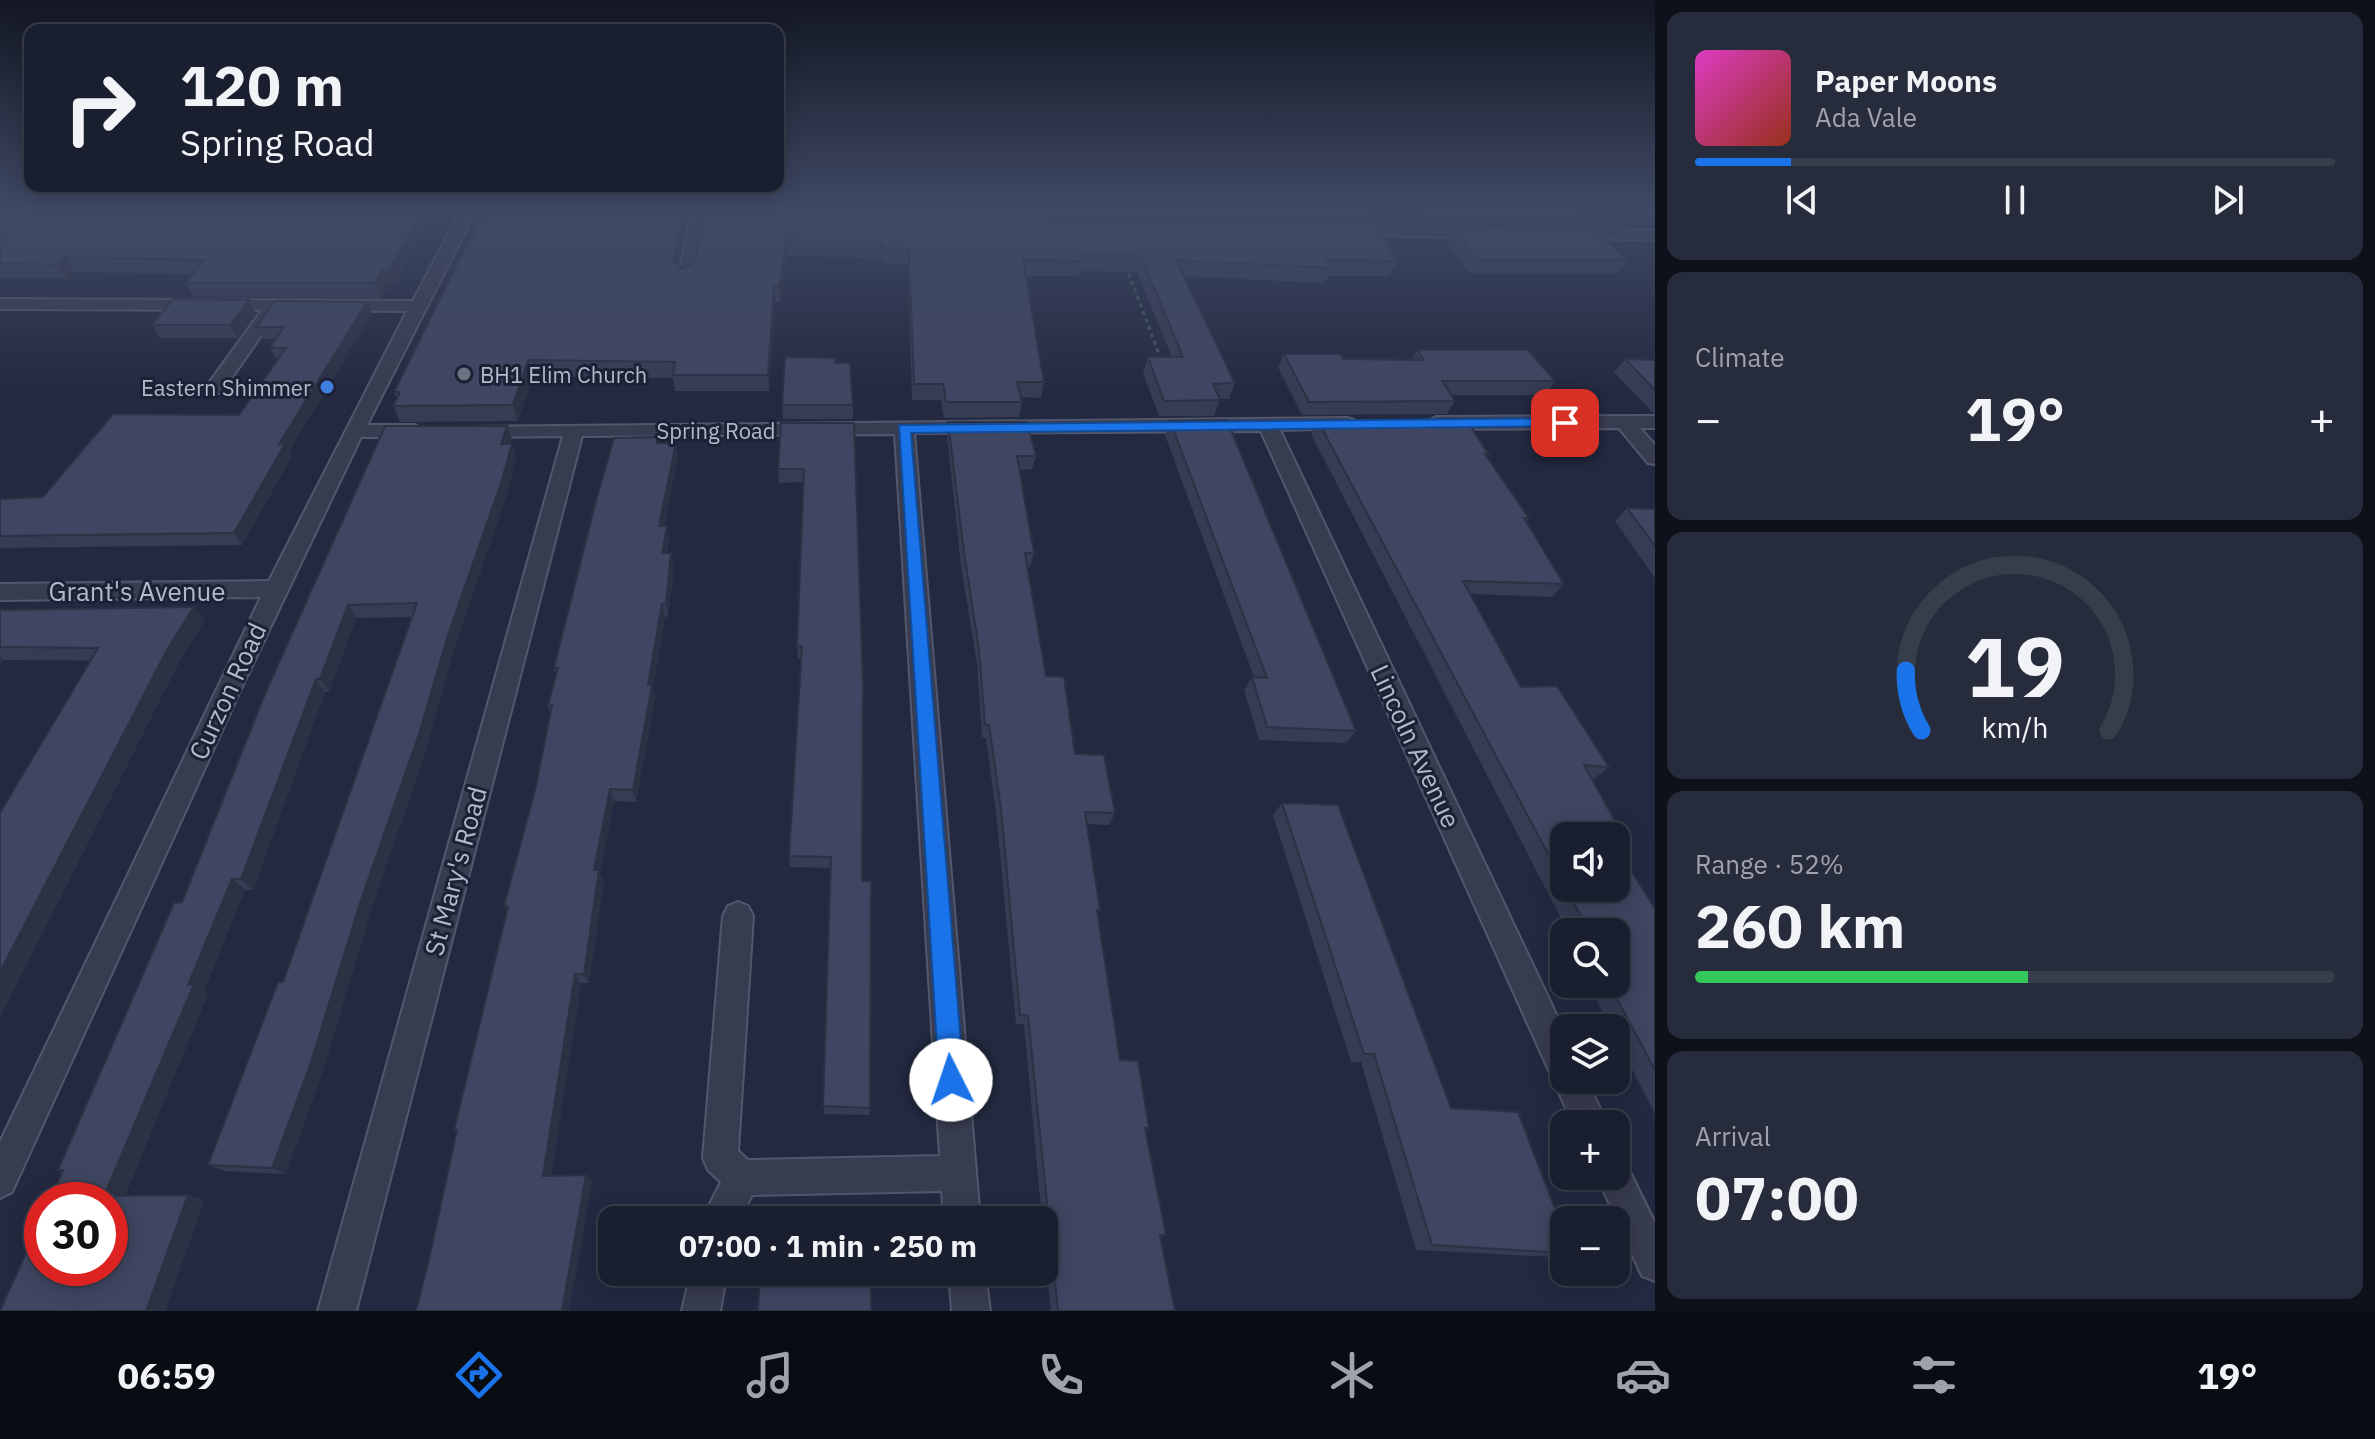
<!DOCTYPE html>
<html lang="en">
<head>
<meta charset="utf-8">
<style>
  body { margin:0; font-family:"IBM Plex Sans",sans-serif; background:#272c3c; color:#f1f3f6; height:100vh; display:flex; flex-direction:column; font-size:30px; white-space:nowrap }
  * { box-sizing:border-box; margin:0 }
  p { font-size:26px; color:#9fa2ab }
  .icon { flex:none; width:44px; height:44px; fill:none; stroke:currentColor; stroke-width:2; stroke-linecap:round; stroke-linejoin:round }
  .map { position:relative; flex:1; overflow:hidden }
  .panel { display:flex; flex-direction:column; gap:12px; padding:12px; background:#0e111a; width:720px }
  .panel>* { flex:none }
  .hud { position:absolute; left:24px; top:24px; width:760px; height:168px; border-radius:16px; box-shadow:0 4px 20px #0003,0 0 0 2px #383d4c; background:#1a1f30; color:#f1f3f6; overflow:hidden }
  .controls { position:absolute; left:1550px; top:822px; display:grid; gap:16px }
  .controls a { display:grid; place-items:center; width:80px; height:80px; border-radius:16px; background:#1a1f30; box-shadow:0 4px 20px #0003,0 0 0 2px #383d4c; font-size:40px }
  .speed { position:absolute; left:24px; top:1182px; display:flex; gap:16px; font-size:40px; font-weight:700; text-align:center }
  .speed>* { display:grid; place-content:center; width:104px; height:104px; border-radius:50%; background:#1a1f30; box-shadow:0 4px 20px #0003,0 0 0 2px #383d4c; line-height:1 }
  .speed .limit { border:12px solid #d22; background:#fff; color:#111 }
  .pin { position:absolute; display:grid; place-items:center; width:68px; height:68px; color:#fff; margin:-34px; border-radius:16px; box-shadow:0 4px 12px #0006 }
  .me { position:absolute; width:88px; margin:-44px; rotate:356deg; stroke-linejoin:round; filter:drop-shadow(0 0 6px #0008) }
  .turn { display:flex; align-items:center; gap:28px; height:168px; padding:0 24px; font-size:36px }
  .turn .icon { width:104px; height:104px; stroke-width:2.5 }
  .turn b { display:block; font-size:56px; line-height:68px }
  .big { font-size:60px; font-weight:700; line-height:1.1 }
  .panel .widget { flex:1; display:flex; flex-direction:column; justify-content:center; gap:12px; min-width:0; padding:0 28px; border-radius:16px; background:#272c3c }
  .panel .dial { align-items:center; gap:0 }
  .dial svg { height:208px; overflow:visible; fill:none; stroke:#383d4c; stroke-width:7; stroke-linecap:round; text-anchor:middle }
  .dial text { fill:#f1f3f6; stroke:none }
  .song { display:flex; align-items:center; gap:24px }
  .cover { width:96px; height:96px; border-radius:12px; background:linear-gradient(135deg,hsl(310 70% 55%),hsl(10 70% 35%)) }
  .played { height:8px; border-radius:4px; background:linear-gradient(90deg,#1a73e8 15%,#383d4c 15%) }
  .keys { display:flex; justify-content:space-around; direction:ltr }
  .heat { display:flex; justify-content:space-between; align-items:center; font-size:44px; direction:ltr }
  .charge { height:12px; border-radius:6px; background:linear-gradient(90deg,#34c759 52%,#383d4c 0) }
  .trip { position:absolute; left:598px; top:1206px; width:460px; height:80px; border-radius:16px; background:#1a1f30; box-shadow:0 4px 20px #0003,0 0 0 2px #383d4c; font-weight:700; line-height:80px; text-align:center }
  .dock { display:flex; height:128px; justify-content:space-around; align-items:center; background:#0a0c13; color:#9fa2ab }
  .dock .icon { width:56px; height:56px }
  .dock .selected { color:#1a73e8 }
  .dock b { font-size:36px; color:#f1f3f6 }
  main { display:flex; flex:1; min-height:0 }
  .map>svg:first-child { display:block }
  .lines { fill:none; stroke-linecap:round; stroke-linejoin:round }
  .minor-casing { stroke:#53576b; stroke-width:4 }
  .path { stroke:#43555e; stroke-width:3; stroke-dasharray:4 4; stroke-linecap:butt }
  .minor { fill:#383c50; fill-rule:evenodd }
  .wall { fill:#363c53 }
  .shaded-wall { fill:#2c3144 }
  .building { fill:#3f4661; stroke:#2c3144; stroke-width:2 }
  .route { fill:#1a73e8; stroke:#114b97; stroke-width:2 }
  .worship-dot { fill:#6b7280; stroke:#1c2135; stroke-width:3 }
  .shop-dot { fill:#3f7fe0; stroke:#1c2135; stroke-width:3 }
  .labels { text-anchor:middle; dominant-baseline:central; stroke-width:6; stroke-linejoin:round; paint-order:stroke }
  .far-poi-label { font-size:22px; fill:#b4b8cb; stroke:#1c2135; text-anchor:start }
  .far-street-label { font-size:22px; fill:#b4b8cb; stroke:#1c2135 }
  .street-label { font-size:26px; fill:#b4b8cb; stroke:#1c2135 }
</style>
</head>
<body>
<main>
<div class="map">
<svg width="1655" height="1311" viewBox="0 0 1655 1311">
  <rect width="100%" height="100%" fill="#232940"/>
  <g class="lines">
    <defs>
      <path id="minor" d="M462,208H477L367,425H415L425,431L415,437H361L240,691L12,1192L0,1198V1142L261,597L0,600V584L269,581L407,311L279,310L221,393H181V385L209,383L262,310L0,309V299L413,301Z
        M584,208C610,208 731,203 744,214L737,218L706,217L694,277L686,282L678,277L691,217L591,212Z
        M1233,208H1251L1286,231L1273,234Z
        M1349,226L1481,228L1489,233L1481,238L1344,234L1341,231Z
        M1569,229L1655,230V240L1564,237V231Z
        M1655,416V428H1640L1655,445V464L1648,463L1619,428L1436,429L1426,423L1436,417Z
        M1347,418L1354,420L1357,424L1354,428L1280,430L1564,1031V1080H1587L1607,1124H1573L1261,431L914,433L980,1220H944L942,1191L752,1195L739,1220H702L721,1182L708,1170L703,1158L723,916L728,906L738,902L748,906L753,916L738,1151L748,1160L940,1156L895,434L582,436L356,1311H318L563,436L476,437L469,435L466,431L469,427Z
        M1616,1159L1626,1164L1655,1223V1281L1642,1276L1597,1176H1616Z
        M691,1272H727L720,1311H682Z
        M949,1272H985L990,1311H952Z"/>
    </defs>
    <use href="#minor" class="minor-casing"/>
    <path class="path" d="M1126,266L1162,362"/>
    <use href="#minor" class="minor"/>
  </g>
  <path class="wall" d="M0,208L420,217L425,231L394,284L388,286L381,298L194,297L186,283L193,274L75,272L67,279L0,278Z
    M490,208H686L687,219L677,265L682,269L695,262L706,208L1397,261L1389,276H1328L1324,283L1184,276L1235,383L1229,399H1220L1214,416H1159L1143,373L1148,357H1172L1137,272L1080,271L1078,276H1026L1044,382L1041,398L1021,397L1022,402L1019,417L944,418L941,400H912L908,264L882,263L883,259L788,255L780,302H775L769,391H675L673,378L533,376L518,421L400,422L393,406L397,399L394,392Z
    M794,208H1253L1249,222Z
    M1257,208H1367L1360,223L1282,222Z
    M1424,208H1571L1576,213L1568,226L1435,224Z
    M1453,227L1627,260L1618,273H1469L1446,240Z
    M256,313L238,338H160L152,325Z
    M372,314L289,451L292,456L242,545L0,548V499L43,497L239,415L278,360H277L270,348L276,339H263L256,327Z
    M1417,350L1555,381L1545,395H1451L1455,401L1447,414L1302,415L1278,367L1284,354L1343,359L1412,360Z
    M1625,359L1655,360V415L1614,372Z
    M835,363L853,405V419H783L782,405Z
    M1170,421L1356,731L1346,743L1259,740L1244,690L1252,677H1254L1165,435Z
    M1318,421L1489,455L1487,457L1529,518L1526,522L1564,584L1552,597L1470,594L1521,687L1609,767L1595,778H1591L1621,832L1616,836H1564V888H1616L1655,909V1114L1616,1038V1028H1611L1588,984H1616V932H1568L1311,434Z
    M948,422L1036,456L1032,469L1020,470L1034,553L1030,567H1027L1046,676L1075,754L1115,813L1109,825L1087,824L1100,910L1098,915L1120,1060L1149,1128L1146,1131L1166,1235L1160,1238L1175,1311H1051L1044,1243V1220H1042L1024,1024H1016L997,821L986,738L982,737L977,663L961,566L947,436Z
    M854,423L862,881L870,1108L869,1115L824,1114L831,868L790,867L789,856L801,659H798L797,646L803,482L779,483L778,469Z
    M385,426L512,439L510,444L516,458L506,497L454,649L427,746L372,908L322,1073L286,1174L224,1171L208,1165L283,982L412,617L356,618L329,692H325L253,890H245L204,991L208,994L125,1196L188,1195L204,1200L165,1311H0L62,1171L58,1170L182,902Z
    M659,443H676L678,456L664,526L669,540L667,553L674,567L668,617H665L653,688L655,698L636,802L614,801L600,873L604,881L589,983H581L551,1176L592,1181L569,1311H416L430,1255L457,1132L454,1130L507,911L504,906L536,786L550,712L548,705L556,674L554,668Z
    M1627,508L1655,509V578L1615,521Z
    M0,610L205,620L180,661L4,660L0,667Z
    M1282,803L1451,1108L1564,1232V1255L1553,1257L1416,1250L1361,1062H1351L1273,815Z"/>
  <path class="shaded-wall" d="M685,208H686L687,219L675,276L673,261Z
    M420,217L425,231L394,284L388,286L381,298L375,283L382,271Z
    M787,240L788,255L780,302L779,287Z
    M66,257L75,272L67,279L57,265Z
    M774,287L775,302L769,391L768,375Z
    M249,300L256,313L238,338L230,325Z
    M367,302L372,314L289,451L292,456L242,545L234,533L279,444Z
    M528,360L533,376L518,421L513,405Z
    M507,426L512,439L505,458L501,444Z
    M676,443L678,456L661,540L659,526Z
    M512,444L516,458L506,497L454,649L427,746L372,908L322,1073L286,1174L272,1168Z
    M667,526L669,540L665,567L662,553Z
    M671,553L674,567L668,617L666,604Z
    M662,604L665,617L653,688L655,698L636,802L633,790L648,685Z
    M348,605L356,618L329,692L320,679Z
    M194,607L205,620L180,661L0,1018V972L168,648Z
    M0,656L4,660L0,667Z
    M316,679L325,692L253,890L241,879Z
    M610,789L614,801L600,873L604,881L589,983L584,974L594,870Z
    M232,879L245,890L204,991L208,994L123,1201L104,1196L188,985Z
    M575,974L581,983L550,1181L543,1176Z
    M586,1175L592,1181L569,1311H562Z
    M188,1195L204,1200L165,1311H146Z"/>
  <path class="building" d="M0,208H407L420,217L389,270L382,271L375,283H186L204,260L66,257L57,265L0,263Z
    M490,208H685L673,261L682,269L695,262L706,208H787L1065,219L1376,224L1397,261L1327,260L1331,268L1176,260L1235,383L1213,384L1220,400L1164,401L1148,357H1183L1141,256H1081L1082,261L1023,260L1044,382H1017L1022,402H946L943,384H914L909,249L883,248V244L787,240L779,287H774L768,375H673L675,362L528,360L513,405L393,406L400,392H394L466,247Z
    M1439,208H1571L1576,213L1441,211Z
    M1453,227L1593,229L1627,260H1476Z
    M173,299L249,300L230,325H152Z
    M275,301L367,302L279,444H285L234,533L0,536V499L43,497L113,414L239,415L286,348H270L284,327H256Z
    M1417,350H1528L1555,381H1442L1455,401L1309,402L1284,354H1340L1343,359L1424,360Z
    M785,357L835,358V363H850L853,405H782Z
    M1625,359L1655,360V390Z
    M1466,419L1489,455L1485,454L1529,518H1524L1564,584L1463,581L1521,687L1557,686L1609,767L1584,765L1621,832H1607L1610,836H1564V884L1318,421Z
    M1227,420L1356,731L1267,727L1252,677L1267,678L1170,421Z
    M948,422H1027L1036,456H1017L1034,553H1025L1046,676L1064,677L1075,754L1104,755L1115,813L1085,812L1100,910H1097L1120,1060L1138,1061L1149,1128H1145L1166,1235H1160L1175,1311H1058L1028,1016L1020,1015L1001,809L989,725H985L979,650L964,552Z
    M781,423H854L863,684L862,881H871L870,1108L823,1106L831,857L789,856L802,646H797L804,469H778Z
    M385,426H507L501,444H512L501,483L448,635L419,734L362,897L310,1065L272,1168L208,1165L278,982H283L417,603L348,605L320,679H316L241,879H232L188,985L194,984L104,1196L188,1195L146,1311H0L42,1217V1268H110V1200H50L63,1170H58L174,903L182,902L265,694Z
    M657,437V443H676L659,526H667L662,553H671L666,604H662L648,685H652L633,790L610,789L594,870H599L584,974H575L543,1176L586,1175L562,1311H416L430,1255L457,1130H454L508,907L504,906L536,786L552,705H548L558,668H554L597,497L614,438Z
    M1627,508L1655,509V546Z
    M194,607L168,648L0,972V813L98,648L0,647V610Z
    M1282,803L1338,805L1451,1108L1518,1112L1564,1232V1253L1432,1245L1374,1054H1364Z
    M1616,846L1655,909V1070L1609,984H1616V932H1589L1566,888H1616Z
    M763,1218L870,1220H763Z
    M760,1272H871V1311H758Z"/>
  <linearGradient id="sky" x2="0" y2="1"><stop stop-color="#131723"/><stop offset="0.53" stop-color="#3f4964"/><stop offset="1" stop-color="#3f4964" stop-opacity="0"/></linearGradient>
  <rect width="1655" height="392" fill="url(#sky)"/>
  <path class="route" d="M1565,418L1570,419V426L911,433L964,1080L960,1089L951,1092L942,1089L939,1080L899,425Z"/>
  <circle class="worship-dot" cx="464" cy="374" r="8"/>
  <circle class="shop-dot" cx="327" cy="387" r="8"/>
  <g class="labels">
    <g class="far-poi-label">
      <text x="480" y="374">BH1 Elim Church</text>
      <text x="311" y="387" text-anchor="end">Eastern Shimmer</text>
    </g>
    <g class="far-street-label">
      <text x="716" y="430">Spring Road</text>
    </g>
    <g class="street-label">
      <text x="137" y="591">Grant's Avenue</text>
      <text transform="translate(227 691) rotate(-65)">Curzon Road</text>
      <text transform="translate(1416 746) rotate(65)">Lincoln Avenue</text>
      <text transform="translate(455 871) rotate(-75)">St Mary's Road</text>
    </g>
  </g>
</svg>
<div class="controls">
<a><svg class="icon" aria-label="sound" viewBox="0 0 24 24"><path d="M4 9h4l5-4v14l-5-4H4zM17 9q2 3 0 6"/></svg></a>
<a><svg class="icon" aria-label="search" viewBox="0 0 24 24"><circle cx="10" cy="10" r="6"/><path d="M15 15l6 6"/></svg></a>
<a><svg class="icon" aria-label="layers" viewBox="0 0 24 24"><path d="M12 4l9 5-9 5-9-5zM3 14l9 5 9-5"/></svg></a>
<a>+</a>
<a>−</a>
</div>
<div class="speed"><div class="limit">30</div></div>
<div class="pin" style="left:1565px;top:423px;background:#d93025"><svg class="icon" aria-label="arrive" viewBox="0 0 24 24"><path d="M6 21V4h12l-3 4 3 4H6"/></svg></div>
<svg class="me" style="left:951px;top:1080px" viewBox="-20 -20 40 40"><circle r="19" fill="#fff"/><path d="M0-13L10 11 0 6-10 11z" fill="#1a73e8"/></svg>
<div class="trip">07:00 · 1 min · 250 m</div>
<div class="hud">
<div class="turn"><svg class="icon" aria-label="right" viewBox="0 0 24 24"><path d="M7 20v-9h11M14 6l5 5-5 5"/></svg><div><b>120 m</b>Spring Road</div></div>
</div>
</div>
<section class="panel">
<div class="widget">
<div class="song"><i class="cover"></i><div><b>Paper Moons</b><p>Ada Vale</p></div></div>
<div class="played"></div>
<div class="keys"><svg class="icon" aria-label="previous" viewBox="0 0 24 24"><path d="M18 5L8 12l10 7zM5 5v14"/></svg><svg class="icon" aria-label="pause" viewBox="0 0 24 24"><path d="M8 5v14M16 5v14"/></svg><svg class="icon" aria-label="next" viewBox="0 0 24 24"><path d="M6 5l10 7-10 7zM19 5v14"/></svg></div>
</div>
<div class="widget"><p>Climate</p>
<div class="heat"><a>−</a><b class="big">19°</b><a>+</a></div>
</div>
<div class="widget dial"><svg viewBox="0 0 100 80">
<path d="M14 69A42 42 0 1 1 86 69"/>
<path d="M14 69A42 42 0 0 1 8 46" stroke="#1a73e8"/>
<text x="50" y="56" font-size="32" font-weight="700">19</text>
<text x="50" y="72" font-size="11">km/h</text>
</svg></div>
<div class="widget"><p>Range · 52%</p><b class="big">260 km</b><div class="charge"></div></div>
<div class="widget"><p>Arrival</p><b class="big">07:00</b></div>
</section>
</main>
<nav class="dock">
<b>06:59</b>
<svg class="icon selected" aria-label="directions" viewBox="0 0 24 24"><path d="M12 3l9 9-9 9-9-9zM9 14v-3h6M13 9l2 2-2 2"/></svg>
<svg class="icon" aria-label="music" viewBox="0 0 24 24"><path d="M9 18V5l10-2v13"/><circle cx="6" cy="18" r="3"/><circle cx="16" cy="16" r="3"/></svg>
<svg class="icon" aria-label="phone" viewBox="0 0 24 24"><path d="M5 4h4l2 5-3 2q2 4 5 5l2-3 5 2v4C11 20 4 13 5 4z"/></svg>
<svg class="icon" aria-label="climate" viewBox="0 0 24 24"><path d="M12 3v18M4 7l16 10M4 17L20 7"/></svg>
<svg class="icon" aria-label="car" viewBox="0 0 24 24"><path d="M5 17H2v-5l4-1 3-4h7l3 4 3 1v5h-3M9 17h6M6 11h13"/><circle cx="7" cy="17" r="2"/><circle cx="17" cy="17" r="2"/></svg>
<svg class="icon" aria-label="filters" viewBox="0 0 24 24"><path d="M4 7h16M4 17h16"/><circle cx="9" cy="7" r="2"/><circle cx="15" cy="17" r="2"/></svg>
<b>19°</b>
</nav>
</body>
</html>
